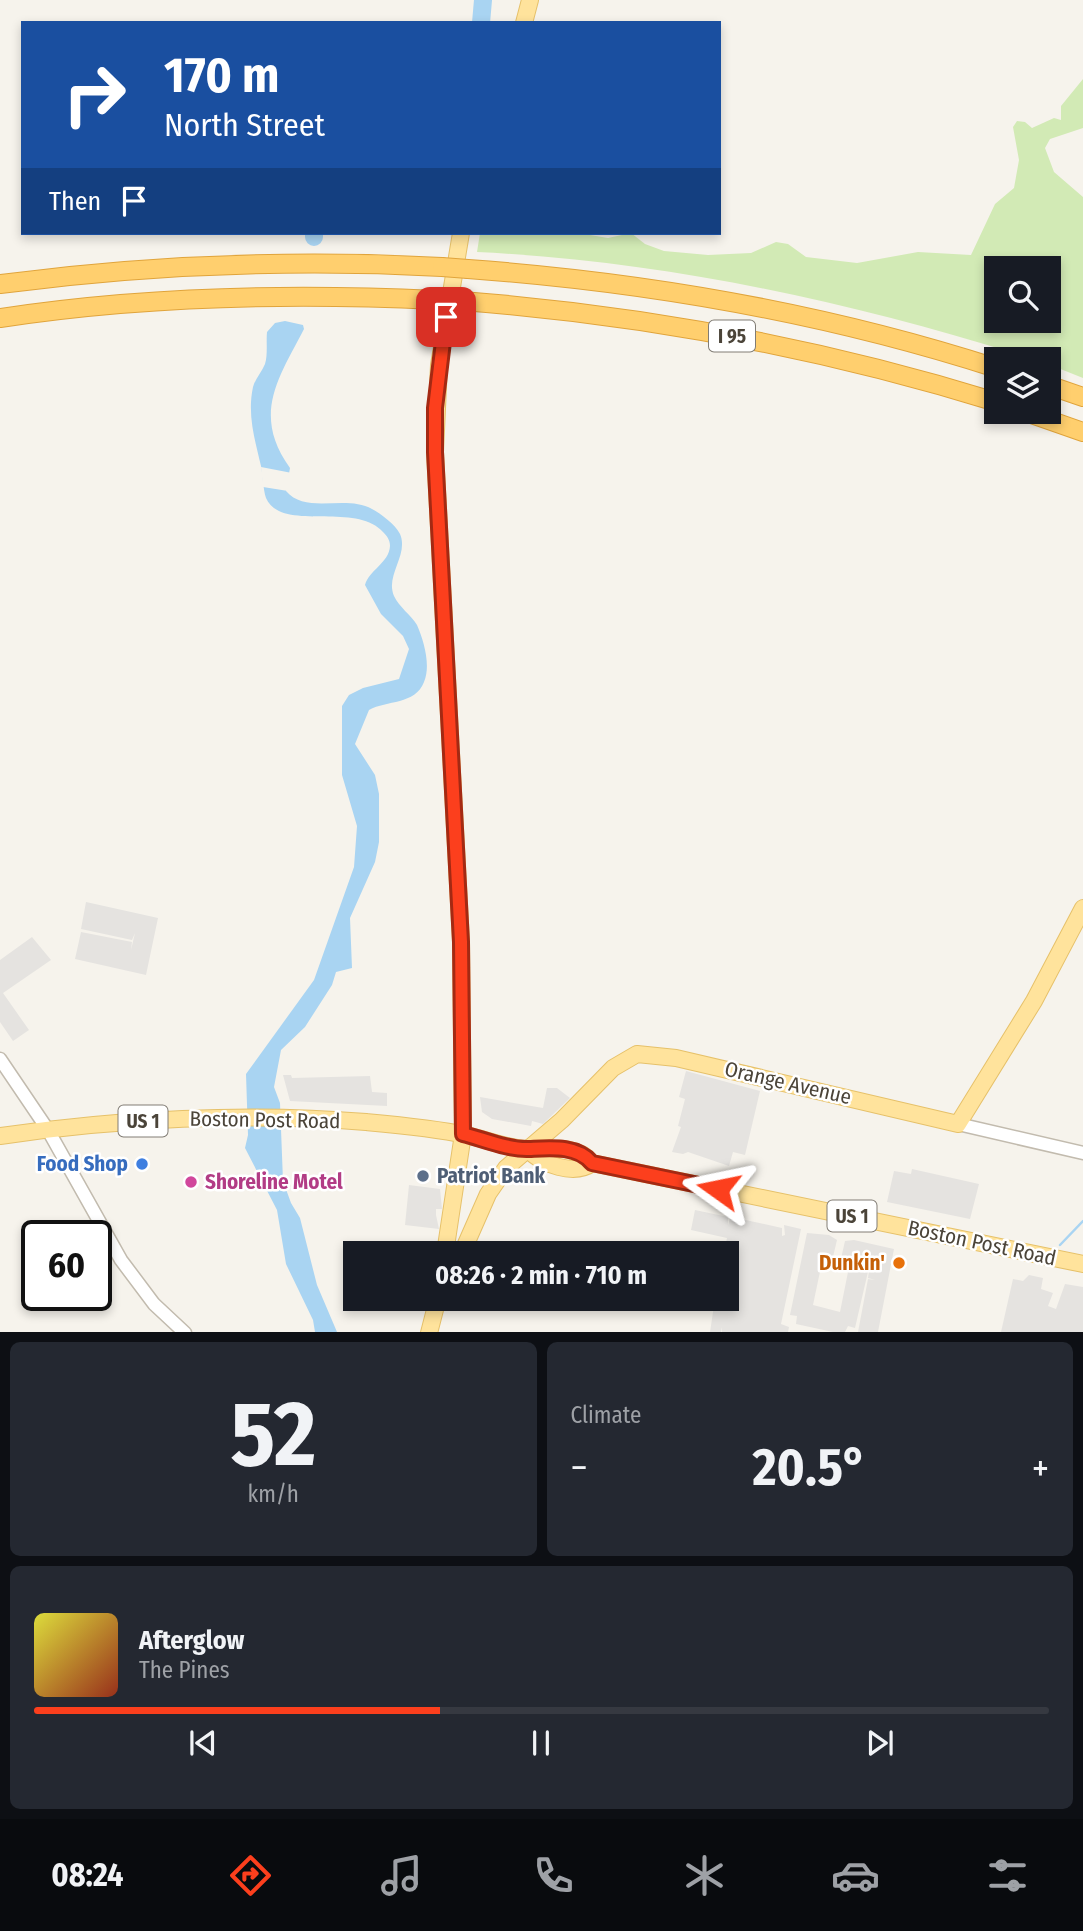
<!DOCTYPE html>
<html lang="en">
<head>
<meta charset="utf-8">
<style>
  body { margin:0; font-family:"Fira Sans Condensed",sans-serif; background:#242831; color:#f1f3f6; height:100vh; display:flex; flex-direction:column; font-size:26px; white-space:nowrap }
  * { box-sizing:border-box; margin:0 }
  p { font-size:23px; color:#9ea1a6 }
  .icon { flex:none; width:38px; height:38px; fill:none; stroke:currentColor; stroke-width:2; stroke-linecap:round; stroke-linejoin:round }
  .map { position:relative; height:1332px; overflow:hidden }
  .drawer { display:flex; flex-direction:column; gap:10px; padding:10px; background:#0d0f14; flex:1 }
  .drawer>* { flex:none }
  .banner { position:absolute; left:21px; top:21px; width:700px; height:214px; border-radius:0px; box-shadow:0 4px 10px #0003; background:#1a4fa0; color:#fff; overflow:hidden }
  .controls { position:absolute; left:984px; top:256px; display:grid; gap:14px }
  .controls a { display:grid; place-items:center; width:77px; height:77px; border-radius:0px; background:#171b24; box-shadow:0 4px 10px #0003; font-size:35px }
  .speed { position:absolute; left:21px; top:1220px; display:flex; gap:14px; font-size:35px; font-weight:700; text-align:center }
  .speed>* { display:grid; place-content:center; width:91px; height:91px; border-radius:50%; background:#171b24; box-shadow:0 4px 10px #0003; line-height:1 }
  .speed .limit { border:4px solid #111; border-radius:10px; background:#fff; color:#111 }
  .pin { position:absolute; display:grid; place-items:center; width:60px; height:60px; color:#fff; margin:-30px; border-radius:14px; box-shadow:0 4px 10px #0006 }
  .me { position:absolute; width:77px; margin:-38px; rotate:282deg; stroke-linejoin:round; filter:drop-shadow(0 0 5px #0008) }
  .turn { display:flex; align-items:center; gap:24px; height:147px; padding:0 28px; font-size:32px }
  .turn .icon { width:91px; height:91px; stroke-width:2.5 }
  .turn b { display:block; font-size:49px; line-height:60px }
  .then { display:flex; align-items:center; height:66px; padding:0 28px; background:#0003; gap:14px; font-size:26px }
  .big { font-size:52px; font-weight:700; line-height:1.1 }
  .drawer .widget { flex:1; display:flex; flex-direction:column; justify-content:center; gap:10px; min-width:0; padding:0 24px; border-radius:10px; background:#242831 }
  .drawer .dial { align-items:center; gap:0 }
  .dial b { font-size:91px; line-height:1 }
  .song { display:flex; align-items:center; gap:21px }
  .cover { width:84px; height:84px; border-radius:10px; background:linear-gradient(135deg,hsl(60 70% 55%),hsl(10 70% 35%)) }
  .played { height:7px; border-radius:4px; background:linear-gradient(90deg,#fc3f1d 40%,#363941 40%) }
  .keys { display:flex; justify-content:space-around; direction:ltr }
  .heat { display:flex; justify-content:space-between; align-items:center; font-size:38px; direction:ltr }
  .drawer .tiles { flex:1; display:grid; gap:10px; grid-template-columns:1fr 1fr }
  .widget:last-child { grid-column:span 2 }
  .trip { position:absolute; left:343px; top:1241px; width:396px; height:70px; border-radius:0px; background:#171b24; box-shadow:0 4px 10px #0003; font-weight:700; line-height:70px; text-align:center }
  .tab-bar { display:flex; height:112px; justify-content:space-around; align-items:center; background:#090b0e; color:#9ea1a6 }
  .tab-bar .icon { width:49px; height:49px }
  .tab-bar .on { color:#fc3f1d }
  .tab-bar b { font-size:32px; color:#f1f3f6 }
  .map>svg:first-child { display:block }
  .green { fill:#d2eab5; fill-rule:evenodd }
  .parking { fill:#e5e3e0 }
  .water { fill:#a9d4f2 }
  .pier { fill:#f6f3ec }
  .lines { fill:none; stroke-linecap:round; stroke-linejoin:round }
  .stream { stroke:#a9d4f2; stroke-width:2.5 }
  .river { stroke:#a9d4f2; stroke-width:18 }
  .minor-casing { stroke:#c2bbae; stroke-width:15 }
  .major-casing { stroke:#e6c16a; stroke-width:18 }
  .highway-casing { stroke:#e0a43c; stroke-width:20 }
  .minor { stroke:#fff; stroke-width:12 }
  .major { stroke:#ffe39c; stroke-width:16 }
  .highway { stroke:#ffcf6e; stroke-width:18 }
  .highway-bridge-casing { stroke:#e0a43c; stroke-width:20; stroke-linecap:butt }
  .highway-bridge { stroke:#ffcf6e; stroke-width:18 }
  .route-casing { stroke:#a42913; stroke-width:18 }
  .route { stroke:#fc3f1d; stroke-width:12 }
  .shop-dot { fill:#3f7fe0; stroke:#fff; stroke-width:2.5 }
  .service-dot { fill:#5c6f8a; stroke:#fff; stroke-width:2.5 }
  .hotel-dot { fill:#d1479c; stroke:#fff; stroke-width:2.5 }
  .food-dot { fill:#e8710a; stroke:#fff; stroke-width:2.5 }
  .labels { text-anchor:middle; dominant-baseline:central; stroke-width:5; stroke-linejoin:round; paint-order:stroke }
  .shield { fill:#fff; stroke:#817c74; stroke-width:2 }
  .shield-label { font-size:19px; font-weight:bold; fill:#4b4439 }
  .street-label { font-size:21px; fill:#4b4439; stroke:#fff }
  .shop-label { font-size:21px; font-weight:bold; fill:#366cbe; stroke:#fff; text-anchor:end }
  .service-label { font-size:21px; font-weight:bold; fill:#4e5e75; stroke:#fff; text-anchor:start }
  .hotel-label { font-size:21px; font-weight:bold; fill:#b23c85; stroke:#fff; text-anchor:start }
  .food-label { font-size:21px; font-weight:bold; fill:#c56008; stroke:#fff; text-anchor:end }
</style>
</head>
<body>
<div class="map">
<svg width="1083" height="1333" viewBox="0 0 1083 1333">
  <rect width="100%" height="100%" fill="#f6f3ec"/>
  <path class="green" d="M1083,79V128L1050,139L1045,148L1054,172L1083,197V378L1048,364V359H1032C853,302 665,261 477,252L480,233H578L608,238L631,233L645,244L664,251L708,255L751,253L776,242L788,244L806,257L857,263L918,252L971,255L995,204L1014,188L1019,160L1013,127L1017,121L1025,122L1032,128L1054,118L1061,120V106ZM996,268H1048V320H996Z"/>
  <path class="parking" d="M86,902L158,918L146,975L75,959L81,932L132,942L131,950L135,933L132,940L81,929Z
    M32,937L51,960L3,993L29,1030L13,1041L0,1022V960Z
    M686,1071L760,1091L745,1155L733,1152L729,1166L688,1152L683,1154L672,1152L681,1127L678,1126L685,1099L679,1097Z
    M283,1075H291L292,1078L370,1076L372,1092L387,1093V1106L290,1101Z
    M547,1088H557L570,1098L543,1124L532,1121L531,1126L492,1119L482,1112L480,1097L543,1108Z
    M912,1169L979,1184L970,1219L887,1202L894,1171L911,1174Z
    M409,1185L440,1189L442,1209H436V1215L439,1229L405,1225Z
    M695,1210L728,1217V1225L731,1215L740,1217L738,1227L741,1219L782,1228V1236L785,1235L784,1225L801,1229L781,1324L789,1327L788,1332H722V1327L721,1332H710L715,1299L726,1298L724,1253L727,1238L691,1230Z
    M807,1233L829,1235L837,1240L832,1261L822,1262L813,1305L840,1312L849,1267L840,1263L845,1241L854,1240L894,1249L878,1332H858L868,1279L875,1280L868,1278L870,1263L855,1328L848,1326L845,1332H833L796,1324L797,1316L790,1315Z
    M1029,1275L1043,1278L1041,1289L1053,1293L1048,1306L1056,1309L1065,1284L1083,1287V1332H1001L1013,1279L1023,1281Z"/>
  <path class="water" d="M285,321L303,325L304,329C278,379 252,415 290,468L286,491C306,515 346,494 372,509C381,514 395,524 400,534C409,555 385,575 394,596C399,607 411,615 417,625C424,641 431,666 424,682C415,705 387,700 369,710L355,744L375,775L379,794V842L375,862L350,918L352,968L336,972L332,985L305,1027L281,1050L274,1087L280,1103L283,1181L291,1203L300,1218L317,1285L337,1332H315L313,1320L286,1264L277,1210L245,1148L248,1135L246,1074L314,980L354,867L357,826L342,775V706L349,695L363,688L399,679L409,649L403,636L381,614L365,585C369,570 389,563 390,546C390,540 387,536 383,532C356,501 281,533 266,498C263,489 263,476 261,466C255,440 247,415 253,387C255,379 262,372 265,364C268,354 266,341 267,332L275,323Z"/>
  <path class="pier" d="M261,467L292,473L288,491L263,487Z"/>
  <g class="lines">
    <path class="stream" d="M1060,1245L1083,1221"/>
    <path class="river" d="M481,23L483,0
      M314,233V237"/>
    <defs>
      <path id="minor" d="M0,1059L48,1130L121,1260L154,1304L185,1333
        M958,1124L1083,1153"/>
      <path id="major" d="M524,23L530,0
        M0,1136C117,1119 248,1112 366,1122C399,1125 433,1128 466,1135C485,1139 508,1149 528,1149C549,1149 577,1144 592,1163L1083,1264
        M528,1149C541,1165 575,1176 592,1163
        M445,1253L463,1134L461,941L435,452L439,365L461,233
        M462,1253L488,1194L506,1168L562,1120L613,1068L637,1054L676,1058L958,1124L1034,1001L1083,908
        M429,1333L438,1298"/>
      <path id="highway" d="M468,269C646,282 825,313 996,368
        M0,284C147,265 294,259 442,267
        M462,301C644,315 822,348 996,402
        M0,318C144,296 291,293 436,300
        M1048,385L1083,397
        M1023,411L1083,432"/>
    </defs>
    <use href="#minor" class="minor-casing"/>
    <use href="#major" class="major-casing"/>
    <use href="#highway" class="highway-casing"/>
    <use href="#minor" class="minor"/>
    <use href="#major" class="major"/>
    <use href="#highway" class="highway"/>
    <defs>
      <path id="highway-bridge" d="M442,267L468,269
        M436,300L462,301"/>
    </defs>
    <use href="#highway-bridge" class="highway-bridge-casing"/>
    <use href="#highway-bridge" class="highway-bridge"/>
  </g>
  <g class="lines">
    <defs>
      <path id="route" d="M446,317L435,408V452L461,942L463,1134C483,1139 509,1150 529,1149C550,1148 577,1145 592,1163L718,1189"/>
    </defs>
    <use href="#route" class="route-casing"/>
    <use href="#route" class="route"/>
  </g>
  <circle class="shop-dot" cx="142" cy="1164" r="7"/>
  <circle class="service-dot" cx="423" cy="1176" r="7"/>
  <circle class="hotel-dot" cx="191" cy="1182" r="7"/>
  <circle class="food-dot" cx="899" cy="1263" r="7"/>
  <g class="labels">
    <g class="shield">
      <rect x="709" y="320.5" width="46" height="31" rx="5"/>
      <rect x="118.5" y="1105.5" width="49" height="31" rx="5"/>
      <rect x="827.5" y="1200.5" width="49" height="31" rx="5"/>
    </g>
    <g class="shield-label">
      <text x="732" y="336">I 95</text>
      <text x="143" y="1121">US 1</text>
      <text x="852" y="1216">US 1</text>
    </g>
    <g class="street-label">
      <text transform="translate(788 1083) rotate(13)">Orange Avenue</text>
      <text transform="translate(265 1120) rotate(1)">Boston Post Road</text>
      <text transform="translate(982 1243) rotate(12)">Boston Post Road</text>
    </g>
    <g class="shop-label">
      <text x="128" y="1164">Food Shop</text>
    </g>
    <g class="service-label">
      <text x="437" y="1176">Patriot Bank</text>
    </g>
    <g class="hotel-label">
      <text x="205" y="1182">Shoreline Motel</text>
    </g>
    <g class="food-label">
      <text x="885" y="1263">Dunkin'</text>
    </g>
  </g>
</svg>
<div class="controls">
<a><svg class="icon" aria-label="search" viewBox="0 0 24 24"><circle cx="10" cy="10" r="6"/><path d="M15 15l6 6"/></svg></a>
<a><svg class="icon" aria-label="layers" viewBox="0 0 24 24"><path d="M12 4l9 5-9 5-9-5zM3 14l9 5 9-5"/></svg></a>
</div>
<div class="speed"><div class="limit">60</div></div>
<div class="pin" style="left:446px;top:317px;background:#d93025"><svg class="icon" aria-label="arrive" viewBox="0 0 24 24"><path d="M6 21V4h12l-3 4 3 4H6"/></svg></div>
<svg class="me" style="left:718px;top:1189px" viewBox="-20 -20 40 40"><path d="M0-17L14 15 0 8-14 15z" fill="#fc3f1d" stroke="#fff" stroke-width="4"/></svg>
<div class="trip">08:26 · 2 min · 710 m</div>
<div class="banner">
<div class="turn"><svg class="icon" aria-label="right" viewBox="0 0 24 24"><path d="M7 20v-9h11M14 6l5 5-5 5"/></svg><div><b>170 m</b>North Street</div></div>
<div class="then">Then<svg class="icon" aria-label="arrive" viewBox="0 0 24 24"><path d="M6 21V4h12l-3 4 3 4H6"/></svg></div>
</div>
</div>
<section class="drawer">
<div class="tiles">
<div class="widget dial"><b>52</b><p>km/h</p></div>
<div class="widget"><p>Climate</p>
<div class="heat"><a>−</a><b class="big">20.5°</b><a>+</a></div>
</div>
<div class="widget">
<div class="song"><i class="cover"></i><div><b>Afterglow</b><p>The Pines</p></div></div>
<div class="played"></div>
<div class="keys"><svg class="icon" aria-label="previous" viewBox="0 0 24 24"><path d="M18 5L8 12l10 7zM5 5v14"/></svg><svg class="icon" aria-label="pause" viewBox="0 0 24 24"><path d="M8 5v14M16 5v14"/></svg><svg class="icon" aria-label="next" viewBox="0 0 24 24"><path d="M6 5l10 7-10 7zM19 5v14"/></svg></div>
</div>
</div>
</section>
<nav class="tab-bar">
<b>08:24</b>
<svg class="icon on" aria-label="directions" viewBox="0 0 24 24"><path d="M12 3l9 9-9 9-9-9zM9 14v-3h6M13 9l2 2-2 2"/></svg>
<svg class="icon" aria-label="music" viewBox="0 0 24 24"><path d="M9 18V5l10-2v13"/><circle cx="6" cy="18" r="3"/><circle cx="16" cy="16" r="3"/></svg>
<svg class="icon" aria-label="phone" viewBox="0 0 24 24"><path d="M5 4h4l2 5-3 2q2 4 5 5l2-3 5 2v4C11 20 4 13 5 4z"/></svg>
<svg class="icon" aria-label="climate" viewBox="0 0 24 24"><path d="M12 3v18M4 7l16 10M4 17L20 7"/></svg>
<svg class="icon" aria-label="car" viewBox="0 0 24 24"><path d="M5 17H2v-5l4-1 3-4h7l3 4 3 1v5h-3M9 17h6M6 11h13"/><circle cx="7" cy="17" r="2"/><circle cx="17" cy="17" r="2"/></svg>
<svg class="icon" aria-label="filters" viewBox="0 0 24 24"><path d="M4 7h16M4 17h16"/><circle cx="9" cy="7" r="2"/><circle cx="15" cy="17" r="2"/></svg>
</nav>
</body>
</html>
